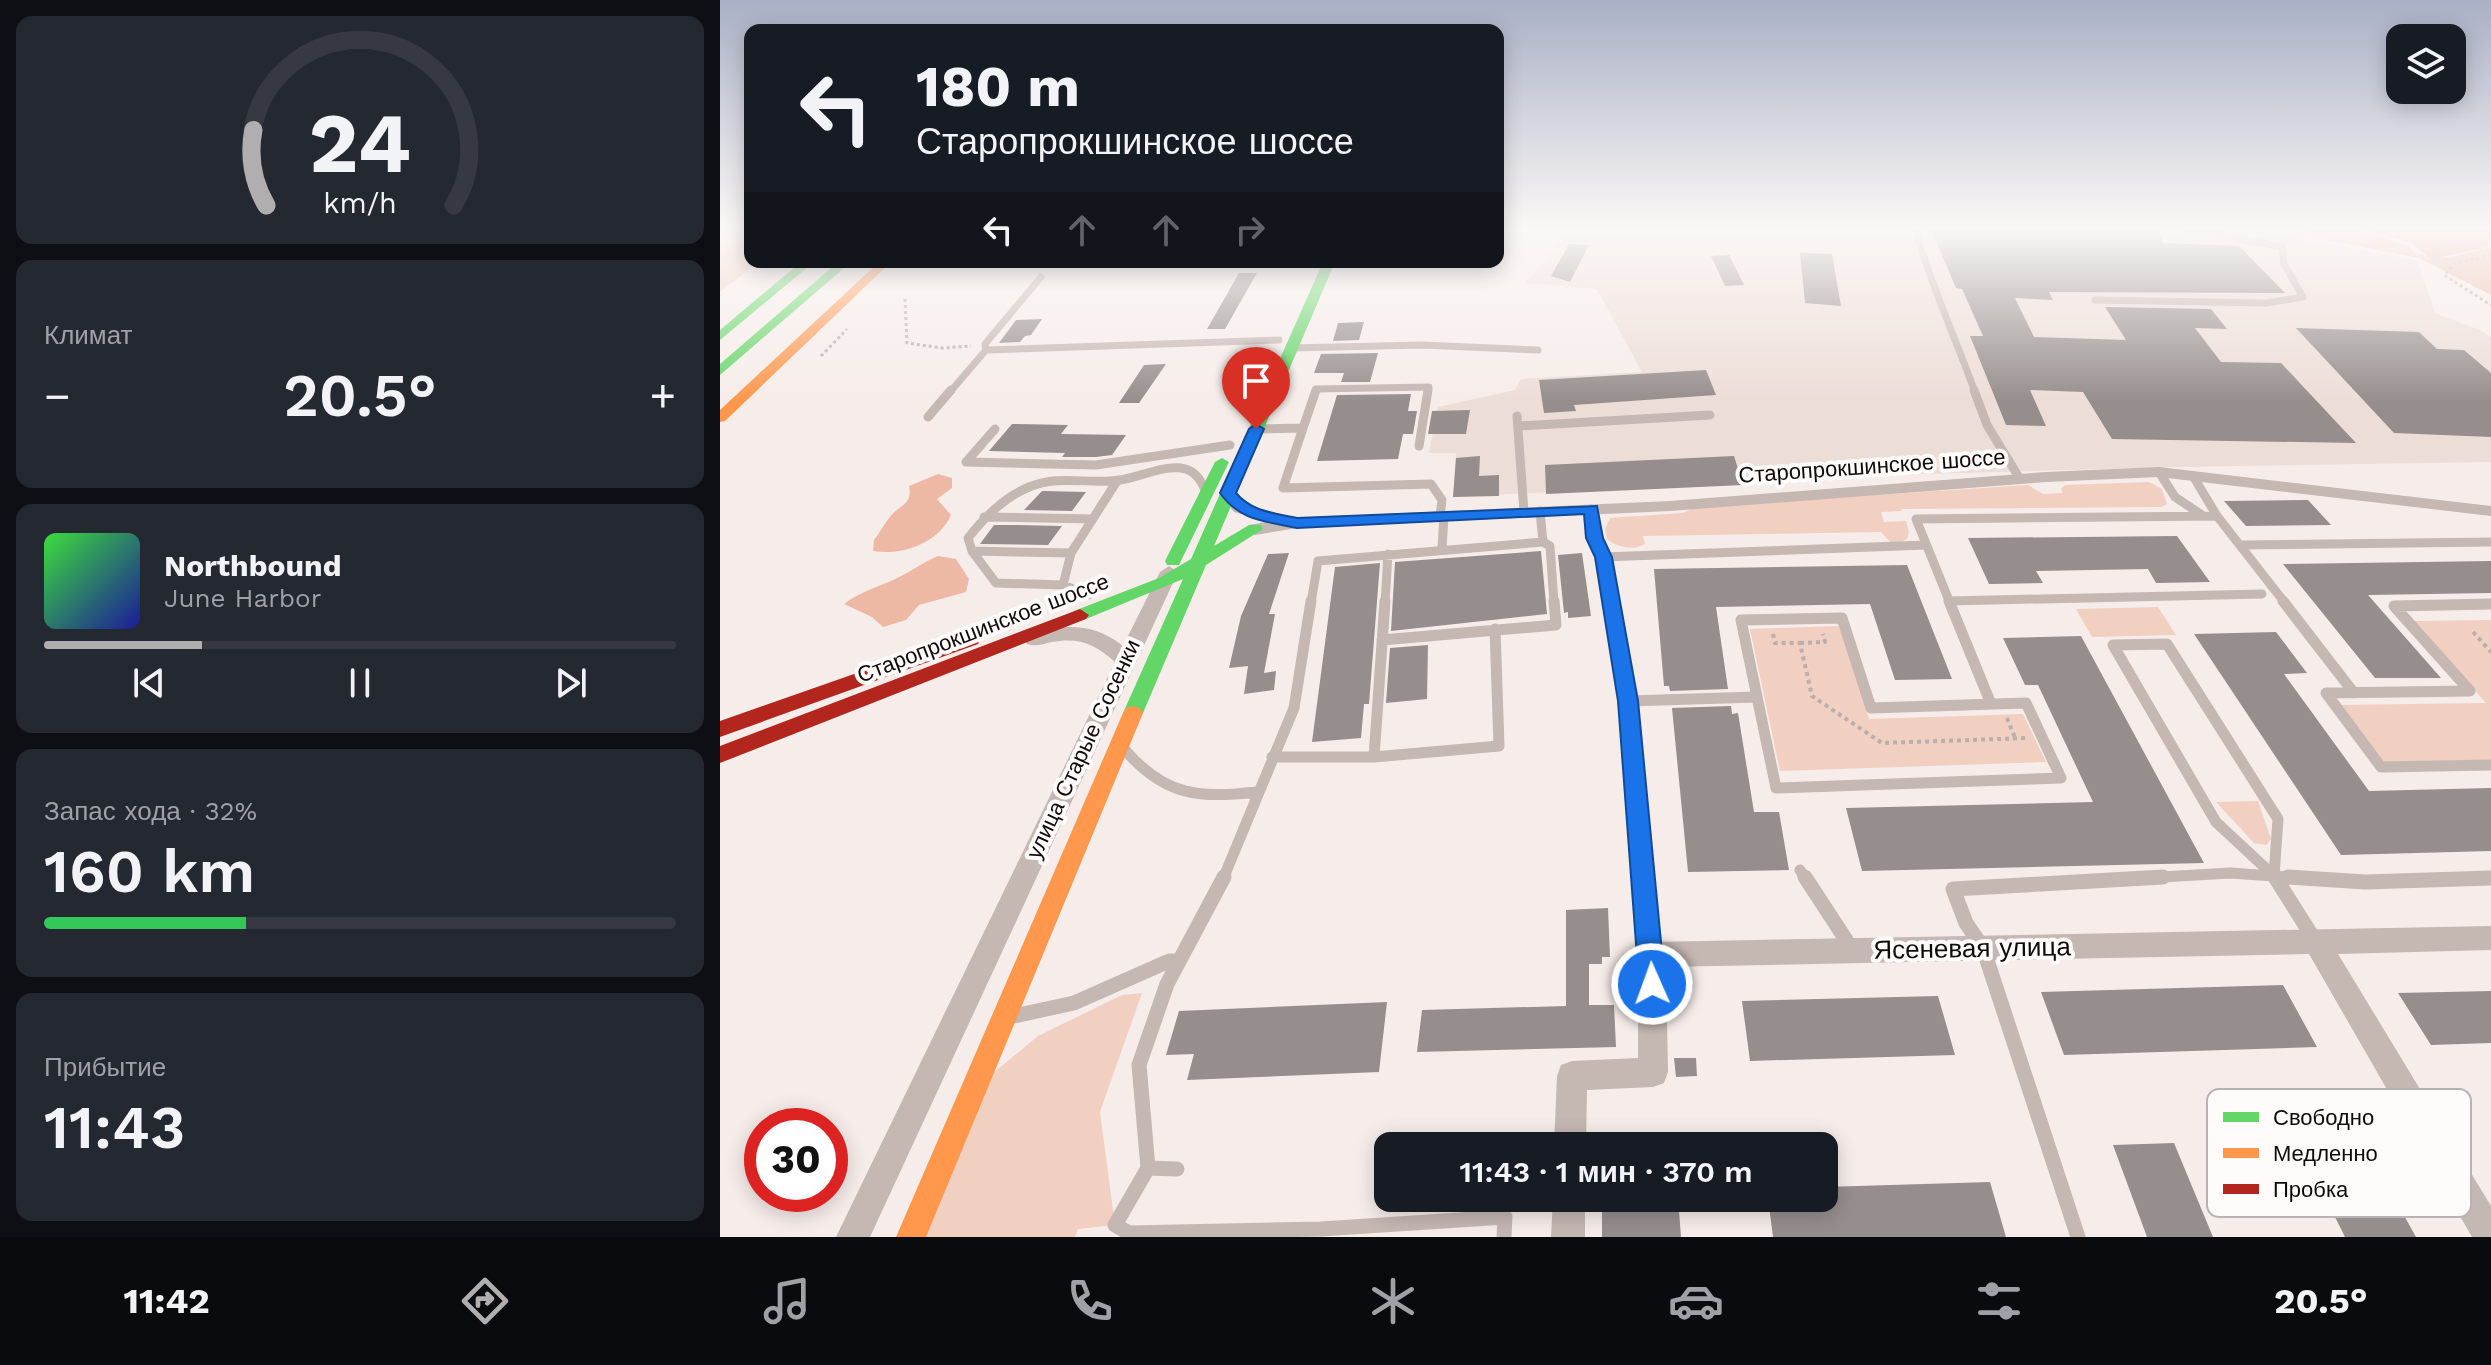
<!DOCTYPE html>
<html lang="ru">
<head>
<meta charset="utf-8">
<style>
  body { margin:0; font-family:"Work Sans",sans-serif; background:#242831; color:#f1f3f6; height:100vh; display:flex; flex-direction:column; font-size:30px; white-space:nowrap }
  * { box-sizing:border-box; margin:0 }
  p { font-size:26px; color:#9ea1a6 }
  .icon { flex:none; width:44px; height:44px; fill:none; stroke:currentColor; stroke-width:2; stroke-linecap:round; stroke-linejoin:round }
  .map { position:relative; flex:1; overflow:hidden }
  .details { display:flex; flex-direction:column; gap:16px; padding:16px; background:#0d0f14; width:720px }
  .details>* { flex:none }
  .banner { position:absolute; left:24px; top:24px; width:760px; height:244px; border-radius:16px; box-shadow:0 4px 20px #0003; background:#171b24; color:#f1f3f6; overflow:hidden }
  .controls { position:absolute; left:1666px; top:24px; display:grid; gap:16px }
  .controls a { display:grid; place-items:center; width:80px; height:80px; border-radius:16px; background:#171b24; box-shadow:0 4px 20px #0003; font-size:40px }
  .speed { position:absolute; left:24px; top:1108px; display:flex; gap:16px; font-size:40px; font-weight:700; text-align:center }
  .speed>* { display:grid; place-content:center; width:104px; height:104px; border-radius:50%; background:#171b24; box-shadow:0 4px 20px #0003; line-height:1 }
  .speed .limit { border:12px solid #d22; background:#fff; color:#111 }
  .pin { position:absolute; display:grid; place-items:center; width:68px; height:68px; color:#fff; margin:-82px -34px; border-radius:50% 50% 50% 0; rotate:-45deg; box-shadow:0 0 8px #0007 }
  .pin .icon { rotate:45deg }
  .me { position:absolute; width:88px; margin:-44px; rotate:358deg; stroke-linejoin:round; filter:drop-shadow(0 0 6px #0008) }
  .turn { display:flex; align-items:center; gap:28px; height:168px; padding:0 40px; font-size:36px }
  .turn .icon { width:104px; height:104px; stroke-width:2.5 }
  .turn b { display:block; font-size:56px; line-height:68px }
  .lanes { display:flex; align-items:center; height:76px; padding:0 40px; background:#0003; justify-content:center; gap:40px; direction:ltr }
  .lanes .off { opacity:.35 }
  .big { font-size:60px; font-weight:600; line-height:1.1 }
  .details .widget { flex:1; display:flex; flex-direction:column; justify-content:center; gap:12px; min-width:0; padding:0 28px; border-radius:16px; background:#242831 }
  .details .dial { align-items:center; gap:0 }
  .dial svg { height:208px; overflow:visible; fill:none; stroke:#363941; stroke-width:7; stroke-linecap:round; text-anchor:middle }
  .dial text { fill:#f1f3f6; stroke:none }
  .song { display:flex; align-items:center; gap:24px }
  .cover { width:96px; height:96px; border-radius:12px; background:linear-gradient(135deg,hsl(120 70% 55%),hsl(240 70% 35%)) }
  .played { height:8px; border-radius:4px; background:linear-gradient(90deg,#b0aeaf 25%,#363941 25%) }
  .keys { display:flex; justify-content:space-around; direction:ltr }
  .heat { display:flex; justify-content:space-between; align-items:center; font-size:44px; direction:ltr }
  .charge { height:12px; border-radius:6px; background:linear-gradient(90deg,#34c759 32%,#363941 0) }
  .trip { position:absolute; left:654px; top:1132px; width:464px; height:80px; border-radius:16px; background:#171b24; box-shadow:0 4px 20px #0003; font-weight:600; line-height:80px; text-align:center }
  .dock { display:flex; height:128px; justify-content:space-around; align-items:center; background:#090b0e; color:#9ea1a6 }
  .dock .icon { width:56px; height:56px }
  .dock .selected { color:#b0aeaf }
  .dock b { font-size:36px; color:#f1f3f6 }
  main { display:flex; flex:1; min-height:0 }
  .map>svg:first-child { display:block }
  .built { fill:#edddd7 }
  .green { fill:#f1cfc1 }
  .forest { fill:#edb9a5 }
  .water { fill:#eaaa91 }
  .building { fill:#958e8c }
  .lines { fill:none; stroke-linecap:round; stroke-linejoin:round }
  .path-far1 { stroke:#b9afac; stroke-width:3; stroke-dasharray:3 3; stroke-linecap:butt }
  .path { stroke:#b9afac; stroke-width:4; stroke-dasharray:4 4; stroke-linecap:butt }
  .lane-far3 { stroke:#c5b7b2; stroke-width:7 }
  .lane-far2 { stroke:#c5b7b2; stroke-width:9 }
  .lane-far1 { stroke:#c5b7b2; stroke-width:11 }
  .lane { stroke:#c5b7b2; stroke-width:15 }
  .street { fill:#c5b7b2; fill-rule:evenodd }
  .fast { fill:#63d668; fill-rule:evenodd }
  .slow { fill:#ff974d; fill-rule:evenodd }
  .jam { fill:#b3261e; fill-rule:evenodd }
  .route { fill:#1a73e8; stroke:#114b97; stroke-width:2 }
  .labels { text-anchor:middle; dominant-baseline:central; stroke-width:8; stroke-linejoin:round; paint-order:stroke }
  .street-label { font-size:22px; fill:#0f0b09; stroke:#fefbfa }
  .near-street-label { font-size:26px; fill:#0f0b09; stroke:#fefbfa }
  .key { fill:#fefbfa; stroke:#b6b3b2; stroke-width:2 }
  .key-label { font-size:22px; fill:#0f0b09 }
</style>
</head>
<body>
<main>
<section class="details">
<div class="widget dial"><svg viewBox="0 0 100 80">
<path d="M14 69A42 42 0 1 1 86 69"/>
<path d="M14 69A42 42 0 0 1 9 40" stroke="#b0aeaf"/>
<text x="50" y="56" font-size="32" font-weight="700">24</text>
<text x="50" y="72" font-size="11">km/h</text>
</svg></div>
<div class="widget"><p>Климат</p>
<div class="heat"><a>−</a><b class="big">20.5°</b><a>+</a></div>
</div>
<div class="widget">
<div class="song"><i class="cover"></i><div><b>Northbound</b><p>June Harbor</p></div></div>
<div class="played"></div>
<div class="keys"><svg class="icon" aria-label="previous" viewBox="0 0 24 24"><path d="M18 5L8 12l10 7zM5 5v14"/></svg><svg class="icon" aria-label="pause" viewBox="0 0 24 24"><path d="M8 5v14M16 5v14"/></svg><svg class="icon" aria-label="next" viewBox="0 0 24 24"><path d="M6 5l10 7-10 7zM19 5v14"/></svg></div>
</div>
<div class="widget"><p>Запас хода · 32%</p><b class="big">160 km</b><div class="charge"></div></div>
<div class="widget"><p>Прибытие</p><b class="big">11:43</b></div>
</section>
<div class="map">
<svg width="1771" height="1237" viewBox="0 0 1771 1237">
  <rect width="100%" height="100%" fill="#f6edea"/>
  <path class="built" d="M852,229H1522L1697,260L1715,313L1762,331L1771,338V462L1455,467L1174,475L733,497L736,453H709L718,407L795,390L801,379L922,372L877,289L805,283Z"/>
  <path class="green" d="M0,229H30V262H39L0,292Z
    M1429,482L1442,489L1447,504L1441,507L1181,509L1182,511L1161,512L1164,522L1186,521L1189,532L1187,539L1179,543L1170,542L1161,532L923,536L925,544C914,551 896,547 887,539L885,529L890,518L963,513L975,507L1308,485L1323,494L1343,493L1341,489L1345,485Z
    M1438,607L1456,635L1372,637L1356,609Z
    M1771,620V760L1660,762L1618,705L1766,703L1693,621Z
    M1120,626L1149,719L1303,714L1326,762L1060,771L1030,629Z
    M1538,801L1551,839L1546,845L1534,843L1496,802Z
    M422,993L380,1112L395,1225L358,1229L355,1237H204L272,1074L318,1036L402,995Z"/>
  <path class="forest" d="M1584,229L1640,230L1687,245L1697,254L1727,258L1771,247V295L1699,258L1591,237Z
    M218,474L232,478V488L217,499L231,515C219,543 182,556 153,551L154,540C160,533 163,525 169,518C178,505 193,506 189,486Z
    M218,556L236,559L249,579L246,592L199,605L186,620L163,627L152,617L124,604C141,591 159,587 177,578C192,571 203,562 218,556Z"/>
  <path class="water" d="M1642,229H1771L1768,247L1711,259L1692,243Z"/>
  <path class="building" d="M1211,229H1436L1444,243L1519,246L1565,293L1329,292L1333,300L1295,298L1314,337L1406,340L1385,307L1491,309L1507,329L1475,328L1501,362L1561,363L1636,443L1392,439L1363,392L1310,390L1326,426L1286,425L1250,336H1263L1242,289L1236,288Z
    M849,244L869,245L850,282L831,276Z
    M1080,253L1112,254L1121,306L1085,303Z
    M1009,255L1024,285L1005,286L991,256Z
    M519,273H537L505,329H487Z
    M322,319L311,335L305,336L300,342L279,343L296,320Z
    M644,322L639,340L613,341L618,323Z
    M1576,328L1699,332L1717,349L1744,350L1771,373V437L1674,433Z
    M658,353L650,382H621L624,373H594L601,354Z
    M446,364L419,403H399L424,365Z
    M986,370L996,395L854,405L856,411L824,413L819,380Z
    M691,394L688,411H697L693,434H683L678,459L597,461L617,395Z
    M750,410L746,434H708L712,411Z
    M292,424L348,425L341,434L406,435L392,455L376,457H342L345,453L269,451Z
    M760,456L759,476L779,475V496L733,497L736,458Z
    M1014,456L1023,485L826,494L825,465Z
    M322,491L366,492L352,511L304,510Z
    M1588,500L1611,525L1526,526L1504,501Z
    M274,525H292L342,526L328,545L260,544Z
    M1457,536L1490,582L1436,583L1428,569L1316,571L1323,583L1269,584L1248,538Z
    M821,551L827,614L671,631L675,562Z
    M569,553L549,614H555L544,673L556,671L554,690L524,694L528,666L509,668L521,616L548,554Z
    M862,553L871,616L848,618V612L844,613L838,555Z
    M1771,561V593L1648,595L1721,678H1655L1563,564Z
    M660,563L649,704H644L641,738L592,742L615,567Z
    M1187,565L1232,679L1175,680L1150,604L996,607L1008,689L950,691L949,686H944L934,569Z
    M1556,632L1587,673L1564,674L1649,791L1771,788V851L1621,855L1474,634Z
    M1361,636L1484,863L1142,871L1126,808L1373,802L1318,685H1305L1283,638Z
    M708,645L707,699L666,703L670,648Z
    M1011,706L1012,714L1018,713L1034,812H1059L1069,870L968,872L952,708Z
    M888,908L890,957H882V964H869V1005H894L896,1047L697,1052L702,1010L846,1006V910Z
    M1563,985L1597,1047L1344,1055L1321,992Z
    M1771,991V1043L1711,1045L1678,993Z
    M1218,996L1235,1055L1030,1061L1022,1001Z
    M667,1002L659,1072L467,1080L474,1054L446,1055L459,1011Z
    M954,1058H976L977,1076L956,1077Z
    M1644,1141L1654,1161L1696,1237H1625L1578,1143Z
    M1454,1143L1493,1237H1427L1393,1145Z
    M1270,1182L1286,1237H1053L1048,1198H1104V1187Z
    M882,1198H958L961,1237H882Z"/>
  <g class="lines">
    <path class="path-far1" d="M1771,255L1735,263L1724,275L1771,305
      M185,299L187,343L222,348L251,346
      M101,356L127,329"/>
    <path class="path" d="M1753,632L1771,652
      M1053,634L1055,643H1080L1092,696L1162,743L1308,738
      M1080,643L1105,642L1103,634
      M1287,718L1295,738"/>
    <path class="lane-far3" d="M1195,229C1211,285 1235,337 1255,392
      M321,277L265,344L266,350L559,340
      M1375,300L1546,303L1583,297L1564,264L1562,247L1469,229
      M571,348L702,345L818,350
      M230,392L266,350
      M595,392L596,389L709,387L708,392"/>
    <path class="lane-far2" d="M1254,390L1267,425L1300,479
      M797,416L804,512
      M208,417L231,390
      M798,426L990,415
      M583,428L563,488L711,484L722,500L720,516
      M275,429L246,462L376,465L510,445
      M536,429L583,428L596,390
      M699,446L708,390
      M1439,472L1455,497L1482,515
      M1473,476L1497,516L1565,603
      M871,509L874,538L883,557
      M264,517L373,519
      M823,542L830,546L834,603
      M1520,545L1771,542
      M722,548L724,516
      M252,551L276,583L343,585
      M351,553L252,551L248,538C265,517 283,498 309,487C340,474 369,485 400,480C420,477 440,466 461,468C475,470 481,480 486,492
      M369,595L343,585L351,553L397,481
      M1229,601L1542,594
      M591,603L598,561L823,542L820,511
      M665,603L668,554
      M891,603L883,557L1206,545
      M1230,603L1196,519L1497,516"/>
    <path class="lane-far1" d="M891,601L908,701L924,879
      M1229,601L1271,704
      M1563,601L1634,693
      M1771,604L1674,606L1750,691L1606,693L1661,767L1771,765
      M1122,618L1151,708L1306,703L1341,778L1056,788L1021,620Z
      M662,640L836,625L834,601
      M1447,644L1558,819L1554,876L1496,822L1393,645Z
      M908,701L1037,697
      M405,750C446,797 479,798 538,792
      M552,757H654L779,746L775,629
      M654,757L665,601
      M1080,870L1086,879
      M1554,876L1556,879
      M503,879L574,708L591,601
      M1408,879L1510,873L1598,879
      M1743,879L1771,878"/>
    <path class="lane" d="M924,877L931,953
      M1085,877L1132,949
      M1555,877L1594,939
      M1568,877L1645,882L1771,878
      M294,1016L354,1003L449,961H459
      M428,1168L457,1169
      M409,1233L601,1229L785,1217L784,1237
      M408,1237L409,1233L395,1225L428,1168L419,1065L447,984L504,877
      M1358,1237L1263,948L1246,923L1233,889L1443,877"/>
    <path class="street" d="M1439,467L1771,506V516L1439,477L1326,482L950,511L577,528L535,535L529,533L526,529L529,525L550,521L514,512L499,493L502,489H514L526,504L573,518L950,501L1326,472Z
      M449,566L458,572L150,1237H116L395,662C375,644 359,637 332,642C323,644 316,647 307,644L304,639L307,634C342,624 374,622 403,646L440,572Z
      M1771,926V950L1618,954L1771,1206V1237H1752L1589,954L946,967L948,1072L944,1083L933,1087L867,1090L866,1146H834L837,1076L841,1065L852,1061L918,1058V955L922,946L932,942Z
      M833,1198H865V1237H831Z"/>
    <path class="fast" d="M81,262H94L0,340V330Z
      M118,262H131L0,375V364Z
      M603,262H615L494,546L529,525H541L543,529L486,565L423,713L420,718H406L403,713L463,579L366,619L360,621L351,615L354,611L439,578L471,559Z
      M502,458L509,462L461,561L459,565H447L445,561L495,462Z"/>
    <path class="slow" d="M159,262H171L5,421L0,422V410Z
      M413,706L420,708L423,713L206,1237H176L403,713L406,708Z"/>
    <path class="jam" d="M360,609L369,615L366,619L0,763V746Z
      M251,633L260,639L258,644L0,737V721Z"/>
  </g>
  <linearGradient id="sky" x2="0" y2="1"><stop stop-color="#a9b0c5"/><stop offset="0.57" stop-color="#fbf7f6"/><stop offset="1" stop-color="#fbf7f6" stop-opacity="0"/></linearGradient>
  <rect width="1771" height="402" fill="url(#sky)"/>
  <path class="route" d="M536,424L544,429L516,493C532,512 554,513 577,518L877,506L883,538L892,557L918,701L945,984L941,993L932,996L923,993L919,984L898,701L875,557L866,538L864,514L577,528C545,521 520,521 500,493L529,429Z"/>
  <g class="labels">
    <g class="street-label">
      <text transform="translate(1152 466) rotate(-4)">Старопрокшинское шоссе</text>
      <text transform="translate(263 628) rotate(-21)">Старопрокшинское шоссе</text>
      <text transform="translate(363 749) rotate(-65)">улица Старые Сосенки</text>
    </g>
    <g class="near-street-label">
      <text transform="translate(1252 948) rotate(-1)">Ясеневая улица</text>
    </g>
  </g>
  <rect x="1487" y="1089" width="264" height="128" rx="12" class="key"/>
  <rect x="1503" y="1112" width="36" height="10" fill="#63d668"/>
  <rect x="1503" y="1148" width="36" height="10" fill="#ff974d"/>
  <rect x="1503" y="1184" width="36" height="10" fill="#b3261e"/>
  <g class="key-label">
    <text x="1553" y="1125">Свободно</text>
    <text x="1553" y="1161">Медленно</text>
    <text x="1553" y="1197">Пробка</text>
  </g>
</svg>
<div class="controls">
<a><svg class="icon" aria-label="layers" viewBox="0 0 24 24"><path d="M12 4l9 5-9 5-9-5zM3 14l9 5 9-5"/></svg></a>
</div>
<div class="speed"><div class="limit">30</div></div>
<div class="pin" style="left:536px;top:429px;background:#d93025"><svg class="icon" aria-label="arrive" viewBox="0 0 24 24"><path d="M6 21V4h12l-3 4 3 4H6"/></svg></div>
<svg class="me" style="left:932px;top:984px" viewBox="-20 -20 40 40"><circle r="17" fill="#1a73e8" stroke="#fff" stroke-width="3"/><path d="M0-11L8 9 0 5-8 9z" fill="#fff"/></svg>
<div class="trip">11:43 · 1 мин · 370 m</div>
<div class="banner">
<div class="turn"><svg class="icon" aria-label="left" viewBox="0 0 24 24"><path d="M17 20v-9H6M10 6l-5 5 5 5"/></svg><div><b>180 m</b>Старопрокшинское шоссе</div></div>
<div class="lanes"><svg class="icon" aria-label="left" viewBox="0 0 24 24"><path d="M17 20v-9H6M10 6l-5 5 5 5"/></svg><svg class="icon off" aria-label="ahead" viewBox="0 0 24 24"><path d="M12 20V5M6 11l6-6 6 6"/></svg><svg class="icon off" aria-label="ahead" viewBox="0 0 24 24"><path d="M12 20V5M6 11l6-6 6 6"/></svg><svg class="icon off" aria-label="right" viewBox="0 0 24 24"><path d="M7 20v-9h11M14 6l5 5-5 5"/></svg></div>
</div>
</div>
</main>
<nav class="dock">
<b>11:42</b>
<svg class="icon selected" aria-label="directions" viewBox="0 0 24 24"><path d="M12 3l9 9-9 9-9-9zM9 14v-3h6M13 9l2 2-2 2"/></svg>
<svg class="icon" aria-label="music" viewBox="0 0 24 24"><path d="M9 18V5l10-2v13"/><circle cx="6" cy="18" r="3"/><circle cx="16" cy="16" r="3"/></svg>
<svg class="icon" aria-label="phone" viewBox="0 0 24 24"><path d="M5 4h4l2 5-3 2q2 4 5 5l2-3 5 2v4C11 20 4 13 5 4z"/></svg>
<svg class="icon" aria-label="climate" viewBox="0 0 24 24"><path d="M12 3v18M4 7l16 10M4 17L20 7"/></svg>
<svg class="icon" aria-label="car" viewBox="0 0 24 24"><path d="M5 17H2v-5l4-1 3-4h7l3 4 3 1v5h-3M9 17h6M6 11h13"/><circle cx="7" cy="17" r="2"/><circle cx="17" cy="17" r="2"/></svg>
<svg class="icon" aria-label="filters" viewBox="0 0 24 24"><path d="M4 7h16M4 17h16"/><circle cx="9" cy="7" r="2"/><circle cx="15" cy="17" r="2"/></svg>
<b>20.5°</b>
</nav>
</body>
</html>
